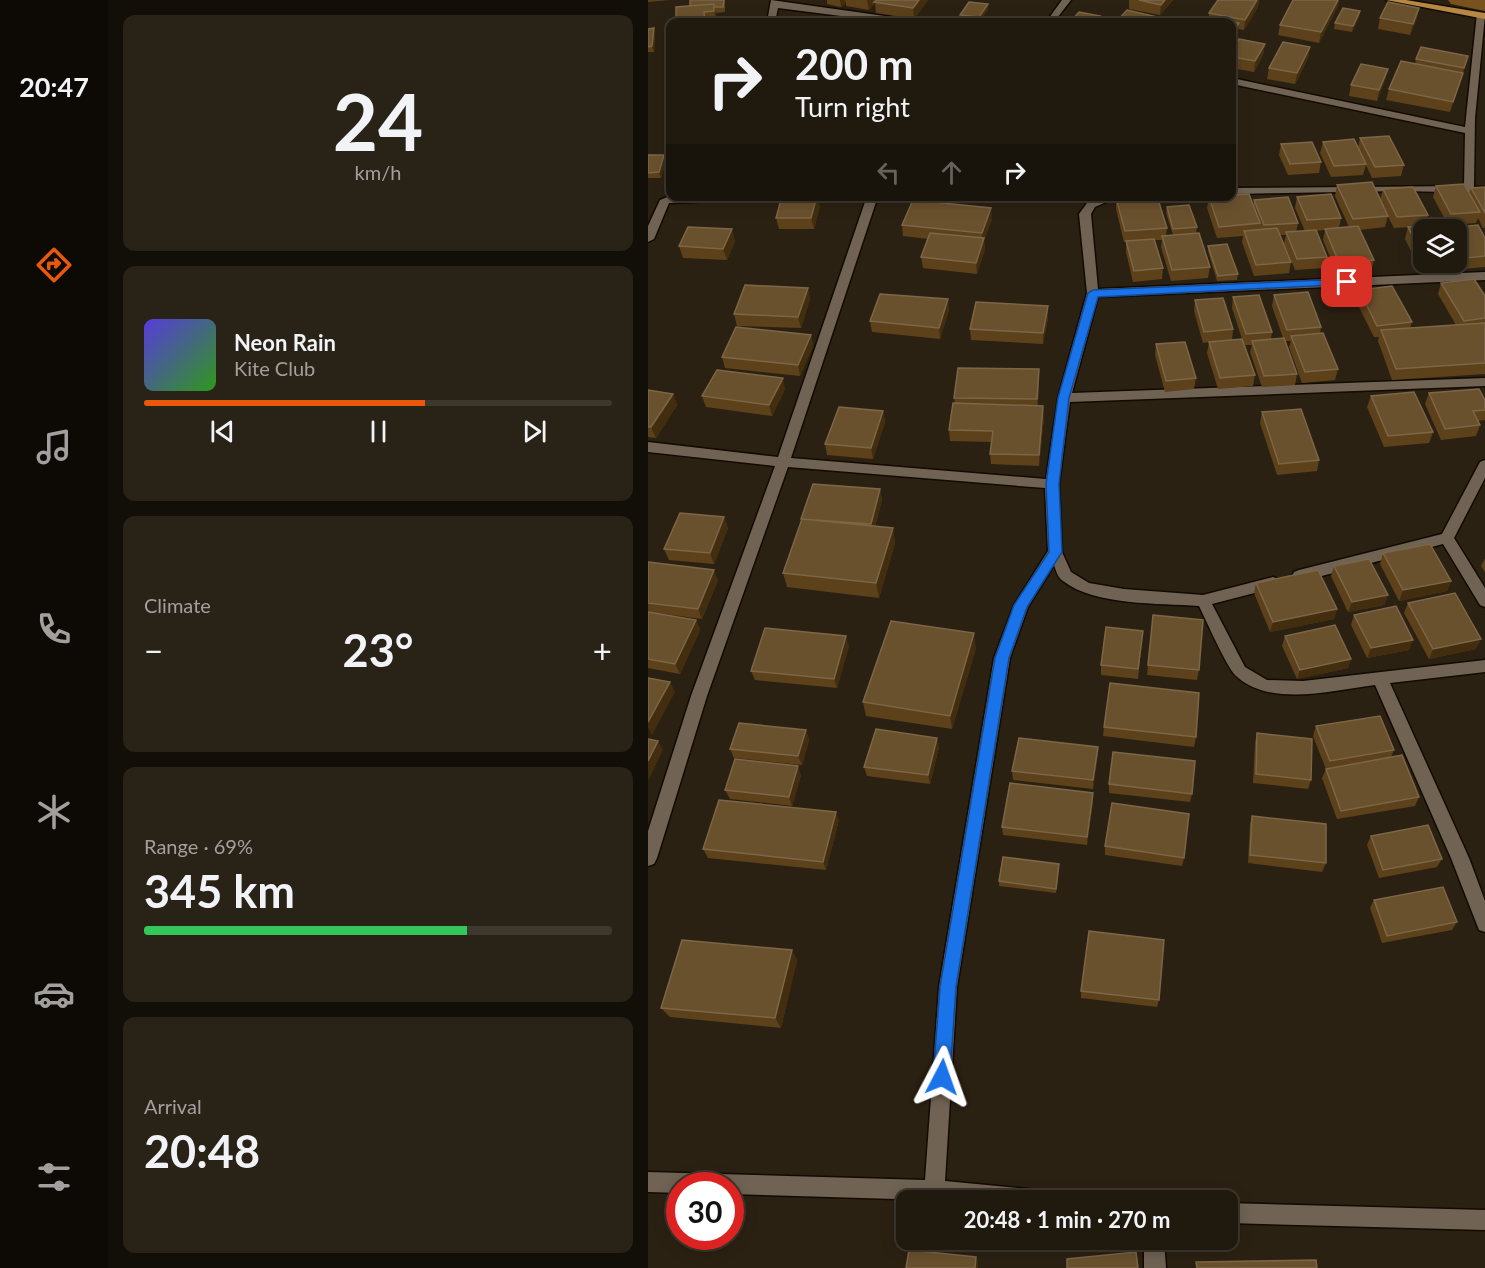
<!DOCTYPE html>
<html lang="en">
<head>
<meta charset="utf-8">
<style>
  body { margin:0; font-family:Lato,sans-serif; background:#282217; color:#f1f3f6; height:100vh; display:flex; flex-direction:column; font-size:22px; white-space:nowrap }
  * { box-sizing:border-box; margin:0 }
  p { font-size:20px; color:#a2a09e }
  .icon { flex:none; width:33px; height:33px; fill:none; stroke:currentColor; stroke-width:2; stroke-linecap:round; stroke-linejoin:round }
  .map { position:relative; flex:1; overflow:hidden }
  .panel { display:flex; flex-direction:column; gap:15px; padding:15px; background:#120e08; width:540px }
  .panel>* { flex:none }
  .hud { position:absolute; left:18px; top:18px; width:570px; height:183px; border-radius:12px; box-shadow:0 3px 15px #0003,0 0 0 2px #3d382e; background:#20190e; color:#f1f3f6; overflow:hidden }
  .fabs { position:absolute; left:765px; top:219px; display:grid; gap:12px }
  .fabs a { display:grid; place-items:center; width:54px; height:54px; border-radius:12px; background:#20190e; box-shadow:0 3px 15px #0003,0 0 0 2px #3d382e; font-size:30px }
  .speed { position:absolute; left:18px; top:1172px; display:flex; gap:12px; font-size:30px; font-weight:700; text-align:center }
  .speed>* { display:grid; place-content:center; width:78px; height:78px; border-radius:50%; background:#20190e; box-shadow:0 3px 15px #0003,0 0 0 2px #3d382e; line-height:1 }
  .speed .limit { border:9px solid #d22; background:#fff; color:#111 }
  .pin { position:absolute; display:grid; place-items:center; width:51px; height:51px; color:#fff; margin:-26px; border-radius:12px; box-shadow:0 3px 9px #0006 }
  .me { position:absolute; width:66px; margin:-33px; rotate:4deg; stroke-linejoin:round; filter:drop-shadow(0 0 4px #0008) }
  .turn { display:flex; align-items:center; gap:21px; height:126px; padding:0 30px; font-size:27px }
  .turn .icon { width:78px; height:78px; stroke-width:2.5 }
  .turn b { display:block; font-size:42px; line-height:51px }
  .lanes { display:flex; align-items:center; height:57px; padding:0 30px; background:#0003; justify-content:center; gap:30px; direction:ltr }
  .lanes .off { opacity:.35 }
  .big { font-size:45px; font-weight:700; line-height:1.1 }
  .panel .card { flex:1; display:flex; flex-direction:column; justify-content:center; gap:9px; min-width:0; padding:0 21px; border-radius:12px; background:#282217 }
  .panel .dial { align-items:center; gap:0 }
  .dial b { font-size:78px; line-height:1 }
  .song { display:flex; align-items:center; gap:18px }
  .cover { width:72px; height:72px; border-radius:9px; background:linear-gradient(135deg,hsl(250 70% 55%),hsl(110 70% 35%)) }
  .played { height:6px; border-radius:3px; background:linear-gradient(90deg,#ea580c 60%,#3d382e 60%) }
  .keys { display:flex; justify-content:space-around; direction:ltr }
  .heat { display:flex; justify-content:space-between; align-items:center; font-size:33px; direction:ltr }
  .charge { height:9px; border-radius:4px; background:linear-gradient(90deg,#34c759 69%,#3d382e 0) }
  .trip { position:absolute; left:248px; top:1190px; width:342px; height:60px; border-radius:12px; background:#20190e; box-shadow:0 3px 15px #0003,0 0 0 2px #3d382e; font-weight:700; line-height:60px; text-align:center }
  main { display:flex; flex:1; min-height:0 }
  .tabs { display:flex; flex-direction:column; width:108px; justify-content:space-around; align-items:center; background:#0d0a06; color:#a2a09e }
  .tabs .icon { width:42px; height:42px }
  .tabs .on { color:#ea580c }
  .tabs b { font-size:27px; color:#f1f3f6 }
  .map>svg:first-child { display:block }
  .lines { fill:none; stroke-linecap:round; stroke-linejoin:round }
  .canal { fill:#77521d; fill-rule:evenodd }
  .minor-casing { stroke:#130a01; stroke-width:3 }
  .major-casing { stroke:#130a01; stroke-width:3 }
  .minor { fill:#706354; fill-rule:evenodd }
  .major { fill:#b78844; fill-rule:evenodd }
  .wall { fill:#5c411b }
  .shaded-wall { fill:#422e0f }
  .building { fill:#6a512e; stroke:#7c6647; stroke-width:1.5 }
  .route { fill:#1a73e8; stroke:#114b97; stroke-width:1.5 }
</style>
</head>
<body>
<main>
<nav class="tabs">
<b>20:47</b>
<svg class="icon on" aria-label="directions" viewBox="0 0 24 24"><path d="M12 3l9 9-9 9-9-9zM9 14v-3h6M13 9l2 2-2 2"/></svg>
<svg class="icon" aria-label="music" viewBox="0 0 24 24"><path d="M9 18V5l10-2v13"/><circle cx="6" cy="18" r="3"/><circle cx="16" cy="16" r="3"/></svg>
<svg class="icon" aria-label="phone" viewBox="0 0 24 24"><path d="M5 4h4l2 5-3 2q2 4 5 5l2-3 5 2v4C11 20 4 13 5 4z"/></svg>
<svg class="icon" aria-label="climate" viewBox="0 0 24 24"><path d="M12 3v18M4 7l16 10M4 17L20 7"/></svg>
<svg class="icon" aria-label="car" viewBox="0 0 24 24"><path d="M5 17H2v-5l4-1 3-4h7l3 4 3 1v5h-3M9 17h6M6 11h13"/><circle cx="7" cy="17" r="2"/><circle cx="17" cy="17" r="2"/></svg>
<svg class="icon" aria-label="filters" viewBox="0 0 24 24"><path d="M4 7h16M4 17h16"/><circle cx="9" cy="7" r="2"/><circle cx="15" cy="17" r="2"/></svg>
</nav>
<section class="panel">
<div class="card dial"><b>24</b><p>km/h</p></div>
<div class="card">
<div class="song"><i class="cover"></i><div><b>Neon Rain</b><p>Kite Club</p></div></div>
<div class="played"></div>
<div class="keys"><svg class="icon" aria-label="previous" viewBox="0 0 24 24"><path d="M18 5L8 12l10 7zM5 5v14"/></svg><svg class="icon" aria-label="pause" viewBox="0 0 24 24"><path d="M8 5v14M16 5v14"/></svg><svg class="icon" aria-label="next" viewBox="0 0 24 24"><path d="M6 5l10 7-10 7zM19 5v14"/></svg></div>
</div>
<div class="card"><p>Climate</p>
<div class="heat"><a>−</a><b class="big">23°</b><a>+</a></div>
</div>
<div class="card"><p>Range · 69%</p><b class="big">345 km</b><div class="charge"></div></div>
<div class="card"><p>Arrival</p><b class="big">20:48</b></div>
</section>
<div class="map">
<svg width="837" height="1268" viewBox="0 0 837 1268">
  <rect width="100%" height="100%" fill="#2b2113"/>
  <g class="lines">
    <path class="canal" d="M800,0H837V11L803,4Z"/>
    <defs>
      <path id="minor" d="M123,0L258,19L263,22H240L130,8L127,22H119Z
        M414,0H423L406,22H398Z
        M829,13L837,15L827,118L826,187H837V193L755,191L584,194V188L816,186L817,133L584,84V78L817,127Z
        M22,196H114L109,199L21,203L6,239L0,242V226L12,200Z
        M219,196H230L143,458L398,479L410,398L439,293L431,214L439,203L456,196H472L447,207L443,214L450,289L837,272V280L450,297L424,393L837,378V386L422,402L411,484L414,552L423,572L441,583L476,589L555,595L625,577L630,579L632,583L630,587L564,604L597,667L619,680L655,681L837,660V672L742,683L821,858L837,901V932L831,930L803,858L727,685C685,690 623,708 588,676C579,668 558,620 551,606C511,603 447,606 415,581C410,578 408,571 406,565L380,607L362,658L309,987L297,1181L390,1190L397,1193L400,1200H281L82,1194V1185H32V1193L0,1192V1172L277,1180L291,987L346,658L366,605L400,551L397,488L140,467L59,696L9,858L6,864L0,866V831L43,696L127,466L0,452V442L130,457Z
        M837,460V478L806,538L837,588V607L832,605L795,544L651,582L646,580L644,576L646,572L651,570L794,534L832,462Z
        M579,1203L837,1210V1230L579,1223Z
        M496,1239H516L518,1268H496Z"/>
      <path id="major" d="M738,0H758L837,13V19Z"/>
    </defs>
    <use href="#minor" class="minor-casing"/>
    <use href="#major" class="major-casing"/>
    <use href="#minor" class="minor"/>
    <use href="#major" class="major"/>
  </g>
  <path class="wall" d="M0,0H22L0,2Z
    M42,0H77V12L68,13L69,22H28L42,6Z
    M179,0H280L266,19L228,13L227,3L221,10L198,6V2L193,7L179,4Z
    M481,0H525L512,15L481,9Z
    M570,0H611L610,7L596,30L590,29L589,34L584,44V22L561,18V13Z
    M645,0H691L690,6L671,43L630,35L632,25Z
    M340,9L331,22L313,20L312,15Z
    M711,17L704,32L686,29L687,23Z
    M732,18H769L762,35L730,29Z
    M0,29L7,34L6,52H0Z
    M22,31V55L19,56L18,50Z
    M617,44L615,55L606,72L584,68V52Z
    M662,47L660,58L647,84L619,79L621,68Z
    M768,59L817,67L802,112L738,100L741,89L767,64Z
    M740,69L737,80L729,101L701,96L703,85Z
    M712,138L756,165L753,176L724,178L718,165L715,175L683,177L672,153L675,142L710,148Z
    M633,144L673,162L671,173L640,175L631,155Z
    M0,155H16L18,161L13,178H0Z
    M689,185L732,200L735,189L780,215L777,226L746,228L737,211L740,216L737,227L712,230L726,260L723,271L689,274L675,240L677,230L668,231L679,257L677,268L647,270L636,243L638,235H632L643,262L641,273L606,276L594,242L595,236L569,238L559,208L561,197L605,206L606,200L650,223L648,232L657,231L647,208L649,197L693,218L691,228L701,227L687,196Z
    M788,186L821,193L823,188L837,187V228H835L830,218L828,223L800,225L785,197Z
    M468,198L519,228L518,236L562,267L560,278L523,281L513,247L514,240H507L515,268L514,279L485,282L478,252V242H476L468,209Z
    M172,206L166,229H131L128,218Z
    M519,207L549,227L548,233L525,235L518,213Z
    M344,219L336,241L337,249L329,274L275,268L273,257L280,239L255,236L254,225Z
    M796,225L799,230H776V262H808V230H801L802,228L830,225L837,238V267L814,269L810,261L809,266L772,269L757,239L760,227Z
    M87,241L79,260L35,258L31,246Z
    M560,246L590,274L589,280L569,281L560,251Z
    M793,283L837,296V374L744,380L730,341L731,337H726L708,301L711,290L764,322L762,328L808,325L790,294Z
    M160,288L162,299L153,328L89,326L86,314Z
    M626,295L673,327L672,334L690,369L687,380L654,383L641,347L643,341H637L649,374L647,385L614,387L602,352L604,345H597L607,375L605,386L570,389L559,353L561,342L555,343L546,311L547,300L585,329L584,340L594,339L584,308L585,297L624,332L623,339L635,338L624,306Z
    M400,306V318L395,344L323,340L322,329Z
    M301,310L292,339L224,332L222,321Z
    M163,335L165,346L152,376L77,368L74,357Z
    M508,344L548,378L546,389L517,392L507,355Z
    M391,380L390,406L396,417L391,466L343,464L342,454L344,442L302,441L301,430L307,403L306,398Z
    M137,389L124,416L58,407L54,396Z
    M0,390L25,394L29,405L8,438L0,437Z
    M781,393L837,400V420L830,421L832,425L828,436L793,440L777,404Z
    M723,396L785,432L781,443L736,447L719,407Z
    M235,411L237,422L225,459L179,455L177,444Z
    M614,412L671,460L669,471L629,475L612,423Z
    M232,489L234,500L227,527L245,528L247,543L231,598L139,587L135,573L154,520Z
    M76,517L80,528L66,564L21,560L16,549Z
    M735,553L803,581L799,591L751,601L732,564Z
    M837,558V572L833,566Z
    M0,562L70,580L54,619L8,613L48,620L52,630L32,674L0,668Z
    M686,566L740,595L736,605L700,612L683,576Z
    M608,583L689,609L686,619L622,632L606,593Z
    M760,603L828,649L781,659L756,613Z
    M505,615L551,670L549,680L499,675Z
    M706,615L761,650L719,658L703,625Z
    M495,631L490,679L453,675V665Z
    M637,636L703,659L700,668L649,679L634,646Z
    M201,646L189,688L107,680L103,671Z
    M328,648L304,729L218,716L215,702Z
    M668,726L746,750L743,757L771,797L767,806L689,819L674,778L678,769L665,736Z
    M456,727L548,737L546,747L455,736Z
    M158,730L161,740L154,765L86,758L82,749Z
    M609,733L663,780L660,789L605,783L607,742Z
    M291,747L282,784L219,776L216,767Z
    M450,747L445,789L365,780L364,771Z
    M153,775L144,806L82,799L77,790Z
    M461,784L544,794L542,802L461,793Z
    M445,802L439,845L355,835L354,827Z
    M604,816L678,863L674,872L600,863L602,824Z
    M191,820L178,870L60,858L55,849Z
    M723,836L794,859L789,867L731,878L719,845Z
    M457,846L536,858L534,866L457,855Z
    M411,868L408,893L351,886V881Z
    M726,900L809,922L804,930L734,943L722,908Z
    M149,960L133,1028L22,1017L13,1008Z
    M433,991L511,1000L509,1007L433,998Z"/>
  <path class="shaded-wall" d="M192,0H197L198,2L193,7Z
    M219,0H229L221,10Z
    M271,0H280L266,19L265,8Z
    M517,0H525L512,15L513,5Z
    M609,0H611L610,7L596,30L597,20Z
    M690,0H691L690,6L671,43L673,32Z
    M66,4L68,14L69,22L66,11Z
    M340,4V9L331,22V17Z
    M771,8L769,18L762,35L765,24Z
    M712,11L711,17L704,32L705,26Z
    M452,16L451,21L450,22H446Z
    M591,23L589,34L584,44V35Z
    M6,28L7,34L6,52L4,46Z
    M617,44L615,55L606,72L607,61Z
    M662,47L660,58L647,84L649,73Z
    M820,56L812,84L802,112L805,102Z
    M740,69L737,80L729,101L731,90Z
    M16,155L18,161L13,178L11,172Z
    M169,196L172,206L166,229L163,218Z
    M343,208L344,219L336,241L337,249L329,274L328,263L334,242V233Z
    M84,229L87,241L79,260L75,249Z
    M160,288L162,299L153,328L150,317Z
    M300,299L301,310L292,339L291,328Z
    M400,306V318L395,344V333Z
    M163,335L165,346L152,376L150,365Z
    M391,369V380L389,410V399Z
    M135,378L137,389L124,416L121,405Z
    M25,394L29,405L8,438L3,427Z
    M395,406L396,417L391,466V455Z
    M235,411L237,422L225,459L223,448Z
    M232,489L234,500L225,534L223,524Z
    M76,517L80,528L66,564L62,553Z
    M245,528L247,543L231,598L228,583Z
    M66,570L70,580L54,619L50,609Z
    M803,581L799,591L751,601L755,590Z
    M740,595L736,605L700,612L704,602Z
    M689,609L686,619L622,632L625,622Z
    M48,620L52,630L32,674L27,664Z
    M326,633L328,648L304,729L302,716Z
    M198,636L201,646L189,688L186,679Z
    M833,639L828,649L781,659L785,649Z
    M765,640L761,650L719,658L723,648Z
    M703,659L700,668L649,679L652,670Z
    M22,682L27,692L4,735L0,728V722Z
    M158,730L161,740L154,765L150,756Z
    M289,738L291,747L282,784L280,775Z
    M10,741L15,750L0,781V761Z
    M450,747V756L445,789V780Z
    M150,766L153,775L144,806L141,797Z
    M445,793V802L439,845V837Z
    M188,812L191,820L178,870L175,862Z
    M144,950L149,960L133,1028L127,1018Z
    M328,1257L330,1262V1268H327Z"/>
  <path class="building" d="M42,0H76L75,7H66V4L42,6Z
    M229,0H271L265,8L226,2Z
    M491,0H517L513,5Z
    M570,0H609L597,20L561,13Z
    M645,0H690L673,32L632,25Z
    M321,2L340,4L331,17L312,15Z
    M740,2L771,8L765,24L732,18Z
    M66,4V11L56,12L57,20L28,22V7Z
    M695,8L712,11L705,26L687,23Z
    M479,10L509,17L505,22H468Z
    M431,12L452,16L446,22H433L424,20Z
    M557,17L591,23L584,35V22H553Z
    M6,28L4,46L0,47V29Z
    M22,31V50H18V32Z
    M591,39L617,44L607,61L584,57V52Z
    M635,42L662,47L649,73L621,68Z
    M773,47L820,56L816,68L768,59Z
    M753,61L815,73L805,102L741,89Z
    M713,64L740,69L731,90L703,85Z
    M741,136L756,165L727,167L712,138Z
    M706,139L718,164L686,166L675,142Z
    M664,142L673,162L642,164L633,144Z
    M0,155H16L11,172L0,173Z
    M724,182L740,216L705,219L689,185Z
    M816,184L832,212L803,214L788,186Z
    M765,187L780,215L749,217L735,189Z
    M837,187V213L823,188Z
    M601,194L612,223L571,227L561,197L584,196V195Z
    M683,194L693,218L659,220L649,197Z
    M134,196H169L163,218H128Z
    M487,196H509L519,228L477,231L468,198Z
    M640,197L650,223L616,225L606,200Z
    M265,200L343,208L334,233L254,225Z
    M541,205L549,227L525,229L519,207Z
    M796,225L799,230H776L775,258L760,227Z
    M830,225L837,238V256L818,258L808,241V230H803L802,228Z
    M710,226L726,260L691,263L677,229Z
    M40,227L84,229L75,249L31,246Z
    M629,228L643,262L608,265L596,231Z
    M668,230L679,257L649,259L638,232Z
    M282,233L336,238L328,263L273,257Z
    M551,233L562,267L524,270L514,236Z
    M506,239L515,268L486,271L478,241Z
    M579,244L590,274L570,276L560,246Z
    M808,248L812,255H808Z
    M826,279L837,296V318L816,321L793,283Z
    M97,285L160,288L150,317L86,314Z
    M744,286L764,322L729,326L711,290Z
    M660,292L673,327L639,330L626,295Z
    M232,294L300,299L291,328L222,321Z
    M611,295L624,332L598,334L585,297Z
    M575,298L585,329L556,332L547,300Z
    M328,302L400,306L395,333L322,329Z
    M837,323V363L748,369L733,330Z
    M88,327L163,335L150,365L74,357Z
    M675,333L690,369L657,372L643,336Z
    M636,338L649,374L616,376L604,341Z
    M594,339L607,375L572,378L561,342Z
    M537,342L548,378L518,381L508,344Z
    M310,368L391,369L389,399L306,398Z
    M69,370L135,378L121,405L54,396Z
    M831,389L837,400V410L825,411L832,425L797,429L781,393Z
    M0,390L25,394L3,427H0Z
    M766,392L785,432L740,436L723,396Z
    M305,403L395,406L391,455L342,454L345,431L301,430Z
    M191,407L235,411L223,448L177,444Z
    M653,409L671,460L631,464L614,412Z
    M165,484L232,489L223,524L153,519Z
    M32,513L76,517L62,553L16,549Z
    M154,519L245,528L228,583L135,573Z
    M782,544L803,581L755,590L735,553Z
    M721,559L740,595L704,602L686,566Z
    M0,562L66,570L50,609L0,603Z
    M670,570L689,609L625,622L608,583Z
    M807,593L833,639L785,649L760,603Z
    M748,606L765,640L723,648L706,615Z
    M0,612L48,620L27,664L0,659Z
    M505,615L555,620L551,670L500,665Z
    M243,621L326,633L302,716L215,702Z
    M687,625L703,659L652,670L637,636Z
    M458,627L495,631L490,669L453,665Z
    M117,628L198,636L186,679L103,671Z
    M0,678L22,682L0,722Z
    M462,683L551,693L548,737L456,727Z
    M732,716L746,750L682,761L668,726Z
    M91,723L158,730L150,756L82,749Z
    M228,729L289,738L280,775L216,767Z
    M609,733L664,739L663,780L608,774Z
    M371,738L450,747L445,780L364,771Z
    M0,739L10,741L0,761Z
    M465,752L547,761L544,794L461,784Z
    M754,755L771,797L693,811L678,769Z
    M87,759L150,766L141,797L77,790Z
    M362,783L445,793L439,837L354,827Z
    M71,800L188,812L175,862L55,849Z
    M464,803L541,814L536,858L457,846Z
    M604,816L678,824V863L602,855Z
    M780,825L794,859L735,870L723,836Z
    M355,857L411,864L408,889L351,881Z
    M795,887L809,922L739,936L726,900Z
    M441,931L516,940L511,1000L433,991Z
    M34,940L144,950L127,1018L13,1008Z
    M261,1250L328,1257L327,1268H258Z
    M488,1252L490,1268H419V1259Z
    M668,1260L669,1268H549L548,1262Z"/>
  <path class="route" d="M699,279L702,280V284L450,297L421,398L411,484L414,552L379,607L361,658L308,987L302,1077L300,1083L294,1086L287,1083L285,1077L292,987L347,658L366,605L401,552L398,484L410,398L440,293L445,290Z"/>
</svg>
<div class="fabs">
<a><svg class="icon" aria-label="layers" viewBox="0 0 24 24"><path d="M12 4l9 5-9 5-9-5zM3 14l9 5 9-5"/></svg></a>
</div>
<div class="speed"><div class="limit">30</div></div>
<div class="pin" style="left:699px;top:282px;background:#d93025"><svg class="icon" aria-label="arrive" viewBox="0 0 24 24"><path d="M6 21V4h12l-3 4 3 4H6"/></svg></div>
<svg class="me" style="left:294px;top:1077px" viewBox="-20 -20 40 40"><path d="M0-17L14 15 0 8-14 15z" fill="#1a73e8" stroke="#fff" stroke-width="4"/></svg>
<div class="trip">20:48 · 1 min · 270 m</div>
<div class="hud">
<div class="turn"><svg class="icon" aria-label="right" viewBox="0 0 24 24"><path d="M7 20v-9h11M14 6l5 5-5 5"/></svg><div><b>200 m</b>Turn right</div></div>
<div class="lanes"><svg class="icon off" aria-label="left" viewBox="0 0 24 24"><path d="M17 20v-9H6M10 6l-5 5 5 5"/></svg><svg class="icon off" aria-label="ahead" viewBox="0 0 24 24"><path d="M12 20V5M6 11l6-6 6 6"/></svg><svg class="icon" aria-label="right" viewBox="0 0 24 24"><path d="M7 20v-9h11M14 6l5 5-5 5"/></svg></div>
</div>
</div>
</main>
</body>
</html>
